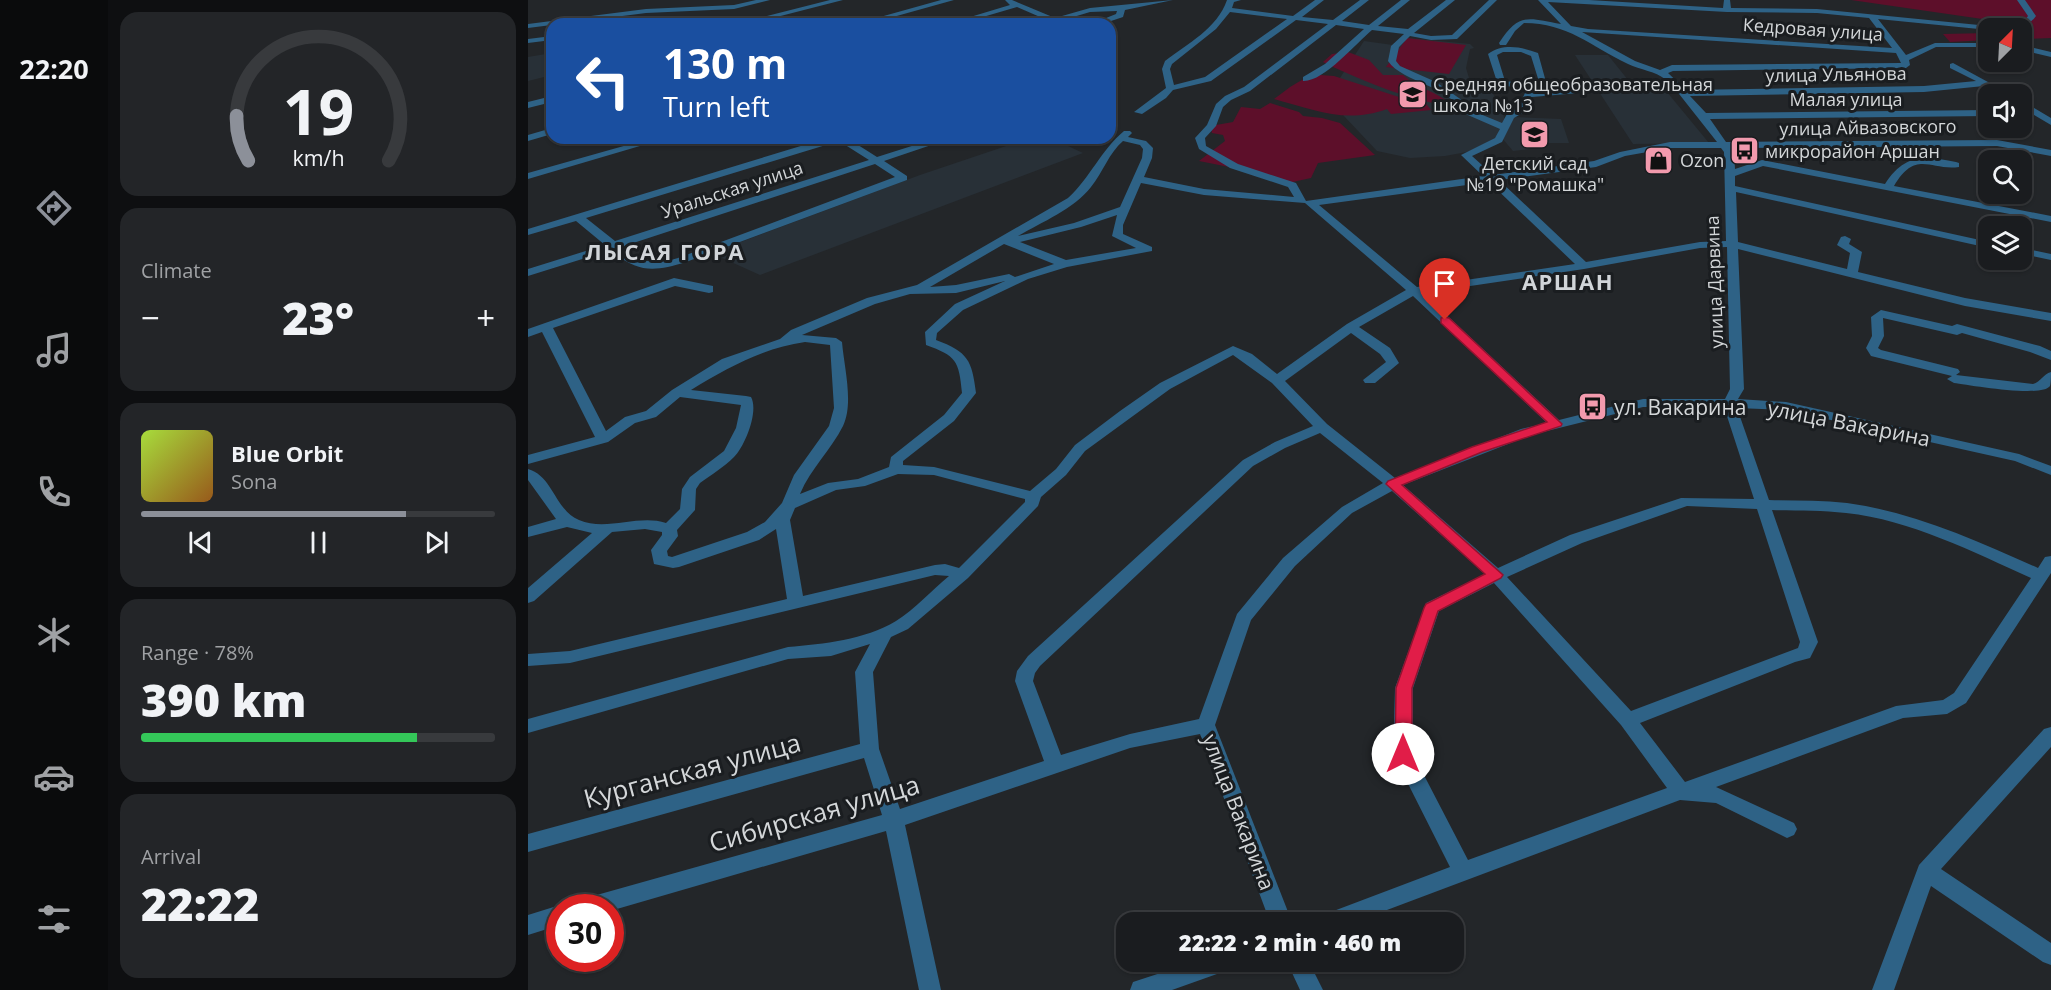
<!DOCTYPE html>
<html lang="en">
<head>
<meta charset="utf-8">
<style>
  body { margin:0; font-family:"Open Sans",sans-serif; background:#232528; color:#f1f3f6; height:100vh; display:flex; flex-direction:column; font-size:22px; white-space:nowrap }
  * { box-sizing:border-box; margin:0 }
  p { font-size:20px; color:#9fa1a4 }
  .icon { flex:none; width:33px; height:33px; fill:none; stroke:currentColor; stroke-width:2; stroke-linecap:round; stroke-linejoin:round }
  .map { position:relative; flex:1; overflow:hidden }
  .panel { display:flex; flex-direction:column; gap:12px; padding:12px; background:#0e0f11; width:420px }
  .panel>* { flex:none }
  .banner { position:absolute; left:18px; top:18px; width:570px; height:126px; border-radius:18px; box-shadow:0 2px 4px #0004,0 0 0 2px #383a3d; background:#1a4fa0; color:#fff; overflow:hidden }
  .needle { width:39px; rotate:24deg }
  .tools { position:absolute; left:1450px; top:18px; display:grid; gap:12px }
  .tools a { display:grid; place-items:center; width:54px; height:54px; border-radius:12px; background:#1a1c1f; box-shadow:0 2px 4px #0004,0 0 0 2px #383a3d; font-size:30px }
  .speed { position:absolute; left:18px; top:894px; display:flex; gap:12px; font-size:30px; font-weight:700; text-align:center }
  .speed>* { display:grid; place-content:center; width:78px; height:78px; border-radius:50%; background:#1a1c1f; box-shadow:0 2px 4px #0004,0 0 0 2px #383a3d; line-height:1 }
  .speed .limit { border:9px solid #d22; background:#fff; color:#111 }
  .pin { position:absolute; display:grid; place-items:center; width:51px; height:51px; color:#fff; margin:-62px -26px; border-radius:50% 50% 50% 0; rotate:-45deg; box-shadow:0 0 6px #0007 }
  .pin .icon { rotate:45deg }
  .me { position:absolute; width:66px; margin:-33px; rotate:0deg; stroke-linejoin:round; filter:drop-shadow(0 0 4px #0008) }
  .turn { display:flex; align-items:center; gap:21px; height:126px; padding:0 18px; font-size:27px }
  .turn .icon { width:78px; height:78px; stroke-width:2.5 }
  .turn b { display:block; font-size:42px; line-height:51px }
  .big { font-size:45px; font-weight:800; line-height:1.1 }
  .panel .widget { flex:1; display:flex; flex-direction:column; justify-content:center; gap:9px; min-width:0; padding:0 21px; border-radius:18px; background:#232528 }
  .panel .dial { align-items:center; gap:0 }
  .dial svg { height:156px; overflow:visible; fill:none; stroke:#383a3d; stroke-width:7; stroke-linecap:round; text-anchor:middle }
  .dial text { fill:#f1f3f6; stroke:none }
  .song { display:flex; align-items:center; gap:18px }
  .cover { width:72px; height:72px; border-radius:9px; background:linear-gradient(135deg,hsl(80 70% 55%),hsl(30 70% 35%)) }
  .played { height:6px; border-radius:3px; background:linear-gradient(90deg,#8c9099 75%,#383a3d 75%) }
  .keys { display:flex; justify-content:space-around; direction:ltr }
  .heat { display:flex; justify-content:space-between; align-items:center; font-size:33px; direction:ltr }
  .charge { height:9px; border-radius:4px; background:linear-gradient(90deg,#34c759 78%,#383a3d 0) }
  .trip { position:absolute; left:588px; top:912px; width:348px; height:60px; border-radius:18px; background:#1a1c1f; box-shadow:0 2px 4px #0004,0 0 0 2px #383a3d; font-weight:800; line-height:60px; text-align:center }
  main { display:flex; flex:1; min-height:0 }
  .menu { display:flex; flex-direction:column; width:108px; justify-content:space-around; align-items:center; background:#0a0b0c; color:#9fa1a4 }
  .menu .icon { width:42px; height:42px }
  .menu .selected { color:#8c9099 }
  .menu b { font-size:27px; color:#f1f3f6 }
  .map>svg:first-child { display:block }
  .built { fill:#283037 }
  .green { fill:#5d0f2a }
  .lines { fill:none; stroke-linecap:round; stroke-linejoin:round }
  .minor { fill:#2e6286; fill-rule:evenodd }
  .route { fill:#e11d48; stroke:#92132f; stroke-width:1.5 }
  .labels { text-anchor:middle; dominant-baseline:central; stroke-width:6; stroke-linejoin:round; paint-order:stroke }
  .far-street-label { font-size:18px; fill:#d4d7d9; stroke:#1a1d20 }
  .far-poi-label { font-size:18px; fill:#d4d7d9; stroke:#1a1d20; text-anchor:start }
  .poi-label { font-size:21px; fill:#d4d7d9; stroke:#1a1d20; text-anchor:start }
  .street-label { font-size:21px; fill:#d4d7d9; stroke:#1a1d20 }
  .far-district-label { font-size:22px; font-weight:bold; letter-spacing:1.5px; fill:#d1d5d9; stroke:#1a1d20 }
  .near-street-label { font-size:26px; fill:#d4d7d9; stroke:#1a1d20 }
</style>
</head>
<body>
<main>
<nav class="menu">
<b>22:20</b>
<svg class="icon selected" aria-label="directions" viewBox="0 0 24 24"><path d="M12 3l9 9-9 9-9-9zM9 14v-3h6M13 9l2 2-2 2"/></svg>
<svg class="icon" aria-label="music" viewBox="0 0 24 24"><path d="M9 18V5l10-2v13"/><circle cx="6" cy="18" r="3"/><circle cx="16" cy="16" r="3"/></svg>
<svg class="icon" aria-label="phone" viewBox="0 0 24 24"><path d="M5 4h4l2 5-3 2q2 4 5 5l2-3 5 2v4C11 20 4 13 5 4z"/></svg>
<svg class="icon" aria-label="climate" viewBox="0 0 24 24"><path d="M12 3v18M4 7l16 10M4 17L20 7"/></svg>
<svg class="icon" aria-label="car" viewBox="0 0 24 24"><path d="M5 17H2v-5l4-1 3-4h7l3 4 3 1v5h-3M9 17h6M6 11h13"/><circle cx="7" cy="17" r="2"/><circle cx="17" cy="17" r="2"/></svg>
<svg class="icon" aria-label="filters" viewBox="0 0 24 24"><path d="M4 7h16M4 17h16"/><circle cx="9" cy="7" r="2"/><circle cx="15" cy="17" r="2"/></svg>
</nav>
<section class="panel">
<div class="widget dial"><svg viewBox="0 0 100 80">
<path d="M14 69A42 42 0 1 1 86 69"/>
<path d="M14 69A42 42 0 0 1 8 46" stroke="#8c9099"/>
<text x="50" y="56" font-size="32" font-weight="700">19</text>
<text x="50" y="72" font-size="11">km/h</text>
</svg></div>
<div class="widget"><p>Climate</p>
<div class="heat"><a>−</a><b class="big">23°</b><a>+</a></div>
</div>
<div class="widget">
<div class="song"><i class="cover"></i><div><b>Blue Orbit</b><p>Sona</p></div></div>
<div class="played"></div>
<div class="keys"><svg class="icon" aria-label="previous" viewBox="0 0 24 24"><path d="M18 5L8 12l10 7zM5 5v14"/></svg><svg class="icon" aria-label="pause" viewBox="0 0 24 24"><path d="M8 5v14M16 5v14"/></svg><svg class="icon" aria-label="next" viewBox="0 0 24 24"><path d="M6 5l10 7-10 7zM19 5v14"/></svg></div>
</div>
<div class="widget"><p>Range · 78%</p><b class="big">390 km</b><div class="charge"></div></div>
<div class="widget"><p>Arrival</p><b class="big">22:22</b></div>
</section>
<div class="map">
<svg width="1523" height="990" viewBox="0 0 1523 990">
  <rect width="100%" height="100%" fill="#232629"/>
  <path class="built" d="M880,38L942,44L946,48L942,49L938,68L944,88L963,91L970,101H977L982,113L975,114L977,120L970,136L944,151L917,156L882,158L849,151L799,98L836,41L872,46Z
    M24,53V75L0,81V57Z
    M1047,55H1080L1104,85L1134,86L1181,143L1105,144Z
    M984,117L1033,119L1041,143H1005L1001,149L985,151L974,138Z
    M502,138H523L555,153L232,275L183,253L392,175Z"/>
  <path class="green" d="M1323,0H1523V38L1494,39V32L1501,31L1489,24Z
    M1461,33V40L1422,42L1415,34Z
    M879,38L938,45L921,74L858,67Z
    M820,52L841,60L855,75H875C889,88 910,92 922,104C894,107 821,75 795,62L804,54Z
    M792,75L806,76L871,97L872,103L896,101L903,110L863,114L859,109C817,124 787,110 746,99C761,88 773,77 792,75Z
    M742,103L771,112L775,116L794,118L812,123L847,155L790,163L783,178L760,183L726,172L671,161L697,141L695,135L684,133L683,129L688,125L705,122L713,107L732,109Z"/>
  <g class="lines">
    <path class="minor" d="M228,0H242L206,9L118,13L0,28V24L118,9L206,5Z
      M302,0H315L221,24H208Z
      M413,0H426L340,24H327Z
      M477,0H484L527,18L562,8L645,0L597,10L595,17L574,24H563L588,14L589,11L562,12L522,24H510L519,20L489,7L431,24H419L482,5Z
      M699,0H713L706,2L704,8L765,16L787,0H796L774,17L805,20L832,0H841L814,21L841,25L873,0H882L850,26L880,29L918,0H927L886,33L903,36L924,35L961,0H969L929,39L903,40L882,36L871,47L868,61L872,66L908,82L938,103L940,109L974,123L979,114L990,108L997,93L1009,90L970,85L960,54C975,43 994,47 1010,53L1018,82L1031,88L1138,80C1128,71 1112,70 1100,64C1062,46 1040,23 996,23L987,31L978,45H972L971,43C991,12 1000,18 1033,24L1010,0H1061L1195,8L1196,0H1202L1203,8L1289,9L1461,26C1473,25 1493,27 1500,16L1489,0H1497L1508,16C1497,32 1478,28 1461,28V30L1350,19L1378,55L1407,43H1461V47H1408L1381,60L1382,65L1378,68L1145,71L1140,73L1158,90L1396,86L1448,81L1422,68V64L1425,63L1482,94H1472L1456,86L1396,92L1162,96L1178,113L1461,110V116L1182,119L1198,142L1469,140L1523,150V156L1469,146L1203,148L1206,152L1207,169L1234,160L1357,184C1376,154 1396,155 1428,162L1431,163V167C1402,171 1388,149 1366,186L1523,216V222L1235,166L1207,176V186L1461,242V248L1208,192L1210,242L1319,269L1322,253L1309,245L1313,237L1317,236L1323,239L1321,244L1334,252L1330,272L1437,298L1523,313V321L1437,306L1210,249L1216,389L1210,399L1258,402L1491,454L1523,466V475L1487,461L1258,410L1209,408L1241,500C1267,501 1293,500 1319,503C1386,512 1449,541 1510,568L1517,557L1523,556V573L1438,703L1419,714L1375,718L1188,787L1266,823L1269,829L1266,835L1259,838L1188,803L1152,800L827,922H792L795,915L922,867L865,754L867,688L898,603L957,574L864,491L824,513L767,566L723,620L687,725L764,922H742L672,734L602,748L377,825L413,990H391L358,831L82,911V908H48L50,901L58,898L354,815L336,758L0,852V834L332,744L327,672L342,644L303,656L260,659L0,733V719L260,647C296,644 336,640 368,621C387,609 404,590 421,576L407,575L42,663L0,666V654L42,651L259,599L248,529L231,540L151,567L145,568L126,564L123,550L134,535V532L117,529L84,532L6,601L0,603V588L64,533L39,527L0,537V527L28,519L0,480V469C25,476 27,510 51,520C78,532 110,514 138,523L152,509L154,489L162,477L196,451L208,428L213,405L152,397L128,417L107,423L80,442L0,464V455L67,437L14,332L0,337V329L146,278L185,286V292L181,293L147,286L25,328L78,431L97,417L118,411L144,390L194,359L252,339L263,330L339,298L389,285L540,198C562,178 573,150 596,131H602L604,133L600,137L618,141L625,148L624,158L616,177L676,189L766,197L760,187L702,168L671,149L667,138L679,125L688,104L697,96L716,87L800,24L768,20L683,81L645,90L638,98L614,114L606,112L638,88L634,69L637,61C660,43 689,29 699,0ZM1020,2L1199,12L1289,13L1341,18L1364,48L1060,29L1043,26ZM702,12L759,19L677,77L646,85L642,69L644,64L688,29ZM808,25L836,29L797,64L775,77V81C796,82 828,43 844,30L876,34L863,46L860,61C875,83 922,85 933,112L972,129L967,138L933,155L955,176L778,201L768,183L710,164L678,146L677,138L688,126L695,107L703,100L722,91ZM1054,32L1368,53L1373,63L1144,65L1132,70L1107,61ZM975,52H993L1003,56L1012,85L977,81L969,55ZM1144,85L1189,142H1142L1092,152L1066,161L965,175L944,156L974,142L986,118L996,112L1004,97ZM595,141L612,145L615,149L614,158L592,207L546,223L490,236C514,222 546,209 563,187C575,172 581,153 595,141ZM1142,148H1193L1196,152L1198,241L1172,242L1058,262L971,180L1068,167L1097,156ZM961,182L1047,264L889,287L791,205ZM613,183L676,195L777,203L878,290L819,324L749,374L724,354L705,346L632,383L592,411L547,445L528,469L502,491L406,467L375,465V461L426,421L448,393C444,360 440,352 408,340L409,333L435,310L500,279L539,267L624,251V247L595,234V225ZM589,215L584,236L608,248L538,260L492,242L553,227ZM476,244L526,264L487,277L481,274L428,285L402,287ZM1199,247L1202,389L1197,399H1115L1031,420L895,293L1056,269L1172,248ZM477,281L427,304L397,332L398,345C428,356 431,360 434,393L416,415L363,457L361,467L330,479L300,483L272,494C283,468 303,450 315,426C326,403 316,367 314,342L308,338L274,335L347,304L382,294L428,293ZM885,296L1019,423L993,429L867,478L799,424L757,381L823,333L852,354L858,362L835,380L837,383H847L871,363L862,348L831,327ZM277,342L302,345L306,408L301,426L266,475L254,503L237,522L219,532L144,557L140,556L139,551L150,536L149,530L167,510L168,489L172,483C183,475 196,467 206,457C217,446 231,411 223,397L218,396L163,390C199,368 235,348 277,342ZM705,355L744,383L785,426L747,442L715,460L500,656L489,671L487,681L516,761L372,809L351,749L345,672L363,637L380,629L440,578L510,506L513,497L538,475L557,451L642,389ZM1115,407H1196L1226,499L1153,498L1042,535L970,568L875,485L1003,435ZM792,433L855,483L814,507L755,558L709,614L671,719L602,734L533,755L505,681L507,673L512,666L725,466L757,448ZM370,474L406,475L497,499V502L431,568L417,564L407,565L275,596L262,520L267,508L308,490L337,486ZM1159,506L1229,509L1272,642L1270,648L1103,711L979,577L1054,543ZM1244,510C1269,511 1293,510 1318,513C1383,520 1445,552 1503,578L1426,693L1415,700L1368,706L1157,782L1112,723L1267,662L1282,658L1290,642ZM966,583L1093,725L1139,788L940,860L885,754V688L911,611Z
      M24,36V40L0,43V39Z
      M1494,45L1523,52V57L1494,50Z
      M24,96V102L0,108V102Z
      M1494,101L1523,118V125L1494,108Z
      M24,128V134L0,141V135Z
      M124,138H139L0,179V173Z
      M299,138H319L349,157L409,138H424L356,161L379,176V180L158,262C126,272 109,273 83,250L0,276V269L77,245L48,221L0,235V229ZM311,141L341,160L87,241L58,218ZM347,164L367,177L150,258C126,265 112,263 93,247Z
      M1494,248L1523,254V260L1494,254Z
      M1353,310L1424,326L1429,324L1512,346L1523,351V360L1502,352L1434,333L1429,335L1355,318L1356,336L1350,348L1353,350L1430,369L1432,372L1428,375L1505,384C1513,382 1515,374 1523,372C1523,376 1523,383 1522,386C1514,398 1441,385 1426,383L1419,379L1424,376L1343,356L1338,348L1344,336L1343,317Z
      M1523,727V747L1413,869L1523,943V965L1515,962L1403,886L1366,990H1344L1391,865L1516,729Z
      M32,905L38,908H32V925L0,935V915Z
      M666,962H706L703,969L644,990H602L605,982Z
      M759,962H781L795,990H772Z"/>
  </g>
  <path class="route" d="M917,317L921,318L1034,424L1033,426L954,452L874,485L975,575L973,578L910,611L884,688V754L882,759L875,761L869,759L867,754L868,688L896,608L898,604L957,574L858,484L860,481L944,447L1019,422L913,323V318Z"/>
  <defs>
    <symbol id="school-square" viewBox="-11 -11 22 22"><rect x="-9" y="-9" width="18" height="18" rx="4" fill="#f29aad" stroke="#1a1d20"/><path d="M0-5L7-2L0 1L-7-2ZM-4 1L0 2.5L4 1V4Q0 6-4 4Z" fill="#111"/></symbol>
    <symbol id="bus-square" viewBox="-11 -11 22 22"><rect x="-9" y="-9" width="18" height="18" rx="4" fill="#f29aad" stroke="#1a1d20"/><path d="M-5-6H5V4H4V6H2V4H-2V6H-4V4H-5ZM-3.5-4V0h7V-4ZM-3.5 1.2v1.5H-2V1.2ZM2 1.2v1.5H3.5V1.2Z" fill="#111"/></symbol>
    <symbol id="shop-square" viewBox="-11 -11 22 22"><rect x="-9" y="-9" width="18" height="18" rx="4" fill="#f29aad" stroke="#1a1d20"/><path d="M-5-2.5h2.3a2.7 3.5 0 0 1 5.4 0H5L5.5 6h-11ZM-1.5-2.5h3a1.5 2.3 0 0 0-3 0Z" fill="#111"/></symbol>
  </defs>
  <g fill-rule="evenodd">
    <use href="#school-square" x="868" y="78" width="33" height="33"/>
    <use href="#school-square" x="990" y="118" width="33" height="33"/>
    <use href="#bus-square" x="1200" y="134" width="33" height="33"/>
    <use href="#shop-square" x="1114" y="144" width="33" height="33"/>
    <use href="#bus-square" x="1048" y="390" width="33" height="33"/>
  </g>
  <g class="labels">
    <g class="far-street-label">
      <text transform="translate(1285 29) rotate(4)">Кедровая улица</text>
      <text transform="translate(1308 74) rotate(-1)">улица Ульянова</text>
      <text x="1318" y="99">Малая улица</text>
      <text transform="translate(1340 127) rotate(-1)">улица Айвазовского</text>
      <text transform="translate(204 189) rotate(-18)">Уральская улица</text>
      <text transform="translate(1186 282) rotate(-92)">улица Дарвина</text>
    </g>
    <g class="far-poi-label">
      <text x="905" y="84">Средняя общеобразовательная<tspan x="905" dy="21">школа №13</tspan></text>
      <text x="1237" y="151">микрорайон Аршан</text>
      <text x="1152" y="160">Ozon</text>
      <text x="1007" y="163" text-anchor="middle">Детский сад<tspan x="1007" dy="21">№19 "Ромашка"</tspan></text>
    </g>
    <g class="poi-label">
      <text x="1086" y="407">ул. Вакарина</text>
    </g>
    <g class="street-label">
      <text transform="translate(1321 423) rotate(11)">улица Вакарина</text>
      <text transform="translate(711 812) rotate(69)">улица Вакарина</text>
    </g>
    <g class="far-district-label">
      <text x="137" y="251">ЛЫСАЯ ГОРА</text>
      <text x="1040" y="281">АРШАН</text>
    </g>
    <g class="near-street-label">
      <text transform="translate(164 770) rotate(-15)">Курганская улица</text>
      <text transform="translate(286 813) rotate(-16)">Сибирская улица</text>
    </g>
  </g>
</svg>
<div class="tools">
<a><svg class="needle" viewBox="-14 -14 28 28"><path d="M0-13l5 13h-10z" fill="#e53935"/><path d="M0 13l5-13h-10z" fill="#9fa1a4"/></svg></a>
<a><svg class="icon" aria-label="sound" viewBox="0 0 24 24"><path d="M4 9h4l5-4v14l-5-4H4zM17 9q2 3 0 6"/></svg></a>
<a><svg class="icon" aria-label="search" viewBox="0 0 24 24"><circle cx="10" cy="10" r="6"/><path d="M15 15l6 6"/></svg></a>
<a><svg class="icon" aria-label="layers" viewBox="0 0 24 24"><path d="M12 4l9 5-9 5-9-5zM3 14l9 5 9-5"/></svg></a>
</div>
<div class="speed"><div class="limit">30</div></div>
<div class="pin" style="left:917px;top:320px;background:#d93025"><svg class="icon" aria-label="arrive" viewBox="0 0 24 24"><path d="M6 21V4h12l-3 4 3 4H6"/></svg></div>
<svg class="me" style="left:875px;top:754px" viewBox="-20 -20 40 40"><circle r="19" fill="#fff"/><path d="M0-13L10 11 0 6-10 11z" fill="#e11d48"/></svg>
<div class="trip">22:22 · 2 min · 460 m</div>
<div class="banner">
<div class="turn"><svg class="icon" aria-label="left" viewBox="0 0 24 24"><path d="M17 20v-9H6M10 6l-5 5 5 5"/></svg><div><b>130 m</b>Turn left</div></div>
</div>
</div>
</main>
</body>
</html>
